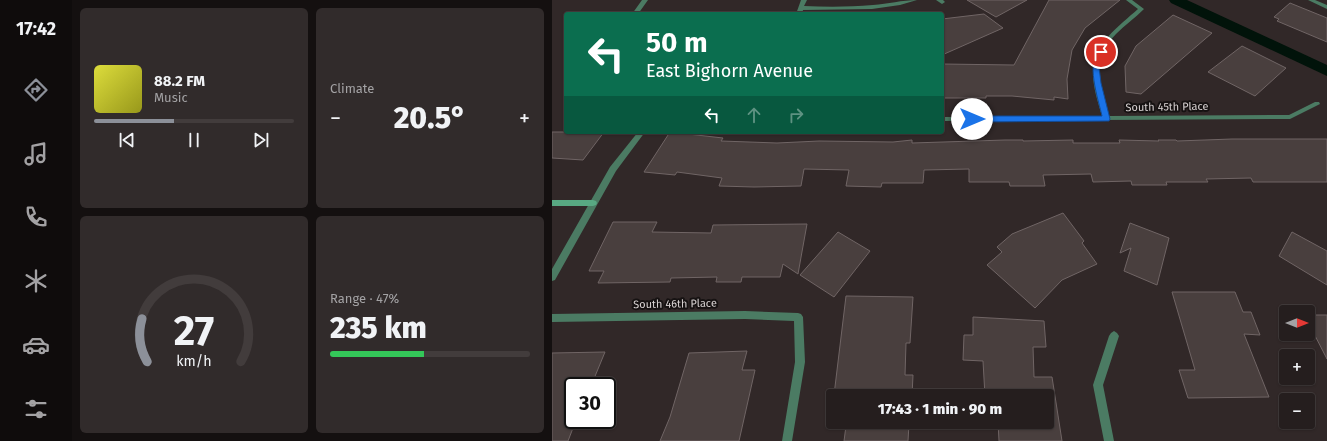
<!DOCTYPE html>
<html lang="en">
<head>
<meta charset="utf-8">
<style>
  body { margin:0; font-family:"Fira Sans",sans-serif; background:#312b2b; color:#f1f3f6; height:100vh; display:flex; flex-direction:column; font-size:15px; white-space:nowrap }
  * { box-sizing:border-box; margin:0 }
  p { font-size:13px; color:#a3a2a4 }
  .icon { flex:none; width:22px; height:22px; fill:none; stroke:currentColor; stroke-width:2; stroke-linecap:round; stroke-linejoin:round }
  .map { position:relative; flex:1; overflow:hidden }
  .sheet { display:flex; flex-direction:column; gap:8px; padding:8px; background:#141010; width:480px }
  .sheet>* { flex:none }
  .hud { position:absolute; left:12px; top:12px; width:380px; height:122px; border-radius:4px; box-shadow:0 1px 3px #0004,0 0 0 1px #423c3c; background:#0b6e4f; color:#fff; overflow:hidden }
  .needle { width:26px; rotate:90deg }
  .fabs { position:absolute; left:727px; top:305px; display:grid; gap:8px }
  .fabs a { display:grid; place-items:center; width:36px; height:36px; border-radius:4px; background:#251e1e; box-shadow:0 1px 3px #0004,0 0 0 1px #423c3c; font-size:20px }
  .speed { position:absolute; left:12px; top:377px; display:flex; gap:8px; font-size:20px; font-weight:700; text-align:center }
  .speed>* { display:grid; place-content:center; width:52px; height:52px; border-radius:50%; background:#251e1e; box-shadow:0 1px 3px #0004,0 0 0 1px #423c3c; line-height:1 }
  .speed .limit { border:2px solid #111; border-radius:6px; background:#fff; color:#111 }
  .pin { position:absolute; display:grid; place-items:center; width:34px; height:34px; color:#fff; margin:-17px; border:2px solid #fff; border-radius:50%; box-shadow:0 1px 4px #0007 }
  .me { position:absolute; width:44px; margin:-22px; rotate:90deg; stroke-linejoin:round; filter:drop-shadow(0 0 3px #0008) }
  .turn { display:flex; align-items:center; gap:14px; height:84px; padding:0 16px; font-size:18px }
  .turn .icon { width:52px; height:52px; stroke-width:2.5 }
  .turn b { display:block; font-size:28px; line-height:34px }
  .lanes { display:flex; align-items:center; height:38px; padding:0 16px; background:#0003; justify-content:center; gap:20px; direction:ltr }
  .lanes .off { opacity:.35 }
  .big { font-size:30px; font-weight:800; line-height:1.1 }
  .sheet .tile { flex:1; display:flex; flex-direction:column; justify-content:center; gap:6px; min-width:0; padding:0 14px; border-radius:6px; background:#312b2b }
  .sheet .dial { align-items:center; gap:0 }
  .dial svg { height:104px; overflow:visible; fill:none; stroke:#423c3c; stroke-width:7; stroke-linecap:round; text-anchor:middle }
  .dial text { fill:#f1f3f6; stroke:none }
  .song { display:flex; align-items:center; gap:12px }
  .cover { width:48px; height:48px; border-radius:6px; background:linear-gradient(135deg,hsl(60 70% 55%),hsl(60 70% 35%)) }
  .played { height:4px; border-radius:2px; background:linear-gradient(90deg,#8c9099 40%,#423c3c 40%) }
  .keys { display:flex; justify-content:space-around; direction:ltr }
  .heat { display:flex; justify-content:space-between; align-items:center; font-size:22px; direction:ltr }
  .charge { height:6px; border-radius:3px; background:linear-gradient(90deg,#34c759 47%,#423c3c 0) }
  .sheet .tiles { flex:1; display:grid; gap:8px; grid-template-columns:repeat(2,1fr) }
  .trip { position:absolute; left:274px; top:389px; width:228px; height:40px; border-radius:4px; background:#251e1e; box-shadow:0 1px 3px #0004,0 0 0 1px #423c3c; font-weight:800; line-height:40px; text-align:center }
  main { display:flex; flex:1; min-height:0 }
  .dock { display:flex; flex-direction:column; width:72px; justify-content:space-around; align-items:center; background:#0f0c0c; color:#a3a2a4 }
  .dock .icon { width:28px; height:28px }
  .dock .selected { color:#8c9099 }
  .dock b { font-size:18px; color:#f1f3f6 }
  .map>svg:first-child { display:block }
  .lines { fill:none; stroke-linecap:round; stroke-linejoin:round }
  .canal { fill:#01130a; fill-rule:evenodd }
  .building { fill:#493f3e; stroke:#706565 }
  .street { fill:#4b7b63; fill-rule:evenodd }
  .secondary { fill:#58a882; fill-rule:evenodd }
  .route { fill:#1a73e8; stroke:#114b97 }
  .labels { text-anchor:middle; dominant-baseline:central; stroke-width:4; stroke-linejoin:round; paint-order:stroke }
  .street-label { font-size:11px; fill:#d7d1d1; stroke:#161212 }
</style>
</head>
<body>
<main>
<nav class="dock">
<b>17:42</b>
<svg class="icon selected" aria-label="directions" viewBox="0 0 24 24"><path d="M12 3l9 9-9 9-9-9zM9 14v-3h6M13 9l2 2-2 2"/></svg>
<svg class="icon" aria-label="music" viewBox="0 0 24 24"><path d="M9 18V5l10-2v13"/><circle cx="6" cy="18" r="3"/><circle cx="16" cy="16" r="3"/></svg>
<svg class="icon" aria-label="phone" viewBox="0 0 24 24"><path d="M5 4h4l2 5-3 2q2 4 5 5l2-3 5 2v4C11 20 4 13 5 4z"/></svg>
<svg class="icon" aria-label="climate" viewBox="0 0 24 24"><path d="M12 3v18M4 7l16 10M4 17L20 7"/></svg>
<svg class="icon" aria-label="car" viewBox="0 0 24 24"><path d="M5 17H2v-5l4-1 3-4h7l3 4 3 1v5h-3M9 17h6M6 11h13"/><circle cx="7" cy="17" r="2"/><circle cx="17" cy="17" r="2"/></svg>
<svg class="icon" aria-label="filters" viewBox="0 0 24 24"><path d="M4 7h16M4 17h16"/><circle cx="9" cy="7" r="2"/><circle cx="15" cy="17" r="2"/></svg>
</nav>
<section class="sheet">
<div class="tiles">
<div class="tile">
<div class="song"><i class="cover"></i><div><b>88.2 FM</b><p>Music</p></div></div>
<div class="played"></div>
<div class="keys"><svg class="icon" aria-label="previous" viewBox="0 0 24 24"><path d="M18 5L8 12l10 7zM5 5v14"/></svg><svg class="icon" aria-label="pause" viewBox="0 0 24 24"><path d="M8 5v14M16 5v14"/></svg><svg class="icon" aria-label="next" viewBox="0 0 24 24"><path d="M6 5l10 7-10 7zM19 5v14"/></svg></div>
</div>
<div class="tile"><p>Climate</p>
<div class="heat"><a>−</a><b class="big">20.5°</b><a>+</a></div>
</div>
<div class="tile dial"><svg viewBox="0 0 100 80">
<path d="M14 69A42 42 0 1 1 86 69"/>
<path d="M14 69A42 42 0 0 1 10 36" stroke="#8c9099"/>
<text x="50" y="56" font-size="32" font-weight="700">27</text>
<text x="50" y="72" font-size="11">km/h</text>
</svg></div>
<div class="tile"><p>Range · 47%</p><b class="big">235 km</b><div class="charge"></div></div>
</div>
</section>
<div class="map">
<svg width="775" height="441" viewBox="0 0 775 441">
  <rect width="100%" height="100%" fill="#312828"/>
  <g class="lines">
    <path class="canal" d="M617,0H635L775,65V76L619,3Z"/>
  </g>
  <path class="building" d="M415,0H475L444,17Z
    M497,0H568L533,28L520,50L515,79L516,99L502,97V100L460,96H434V98H390V64L462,65Z
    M738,3L775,18V42L725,21L727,19L722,17Z
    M432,14L451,28L390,55V19Z
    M621,15L660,33L589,94L574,92L573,66L584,46Z
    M690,46L734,68L703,96L656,72Z
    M0,132H52L31,160L0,158Z
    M118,132L171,138L169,141L225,143L267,141L341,142L360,140V143L453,140H471V141L521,140V143H568L567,140L607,141L606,140H624L625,141L680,139H775V182H701L699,178L654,179L656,182H614L615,185H580L579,181L541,182L539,174L491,175L493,186H458L457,182H417V169L372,170L371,183H330L329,187L294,186L297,170L252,169L249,186L202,187L167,186L170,178L125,172L123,175L92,172Z
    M511,213L532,241L530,243L545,264L510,280L483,308L435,265L450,252L445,247L460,234Z
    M61,222H105L100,232L159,233L161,225L255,224L246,274L231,264L228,277H190L189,282H164L165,277L119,278L118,282L46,283L52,271H37Z
    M578,223L617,238L605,285L572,271L579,248L568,253Z
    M286,232L318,251L282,297L248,275Z
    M740,232L775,251V285L727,256Z
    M620,292H683L691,312H699L708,335L692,334L717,397L636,398L627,370H643Z
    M294,296L361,297L358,343H354L353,375H361L360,396L282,395Z
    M756,315H775V359L756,322Z
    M421,317L492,321L494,347H481L482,377H500L510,441H447L446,422H495V396H433L431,361L411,360L412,335H421Z
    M195,351L190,370H203L187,441H108L118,417L137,353Z
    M53,352L39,386H21V428L16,441H0V353Z
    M357,424L356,441H292L294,426Z"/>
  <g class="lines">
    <path class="street" d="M90,0H96L86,14H80Z
      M249,0H255L252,6C275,7 298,7 321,5C336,4 350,0 365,0L348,5L320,9L251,10L250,14H244Z
      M384,0H391L393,2L390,4Z
      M574,0H580L592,9C583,18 573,25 564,34C538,61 548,84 557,116L737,115L763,102H767L768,104L738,119L390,121V117L550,116C546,102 541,88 541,73C540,45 567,26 586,9Z
      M756,0H763L775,5V9Z
      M86,132H93L64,171L3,280L0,281V269L58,167Z
      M193,311L246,313L249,314L251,317L253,362L240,441H230L243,362L242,321L193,319L0,322V314Z
      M562,331L565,333L567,336L551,385L562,441H552L541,385L557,336L559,333Z"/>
    <path class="secondary" d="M0,200H41L44,201L45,203L44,205L41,206H0Z"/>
  </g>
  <path class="route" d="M549,50L553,52L547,67L549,83L558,119L557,121L420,122L416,119L420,116H550C547,102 532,58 549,50Z"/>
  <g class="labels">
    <g class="street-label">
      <text transform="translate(615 107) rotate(-1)">South 45th Place</text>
      <text transform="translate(123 304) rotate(-1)">South 46th Place</text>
    </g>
  </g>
</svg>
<div class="fabs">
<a><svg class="needle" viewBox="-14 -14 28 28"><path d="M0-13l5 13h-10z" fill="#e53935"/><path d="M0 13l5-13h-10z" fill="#a3a2a4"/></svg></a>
<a>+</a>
<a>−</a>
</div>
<div class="speed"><div class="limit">30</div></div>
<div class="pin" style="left:549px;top:52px;background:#d93025"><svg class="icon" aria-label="arrive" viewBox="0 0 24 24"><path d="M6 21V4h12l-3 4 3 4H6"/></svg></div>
<svg class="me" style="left:420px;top:119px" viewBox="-20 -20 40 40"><circle r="19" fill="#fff"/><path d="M0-13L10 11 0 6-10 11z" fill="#1a73e8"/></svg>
<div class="trip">17:43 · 1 min · 90 m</div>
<div class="hud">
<div class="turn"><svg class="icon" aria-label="left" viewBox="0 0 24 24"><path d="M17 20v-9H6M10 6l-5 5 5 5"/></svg><div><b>50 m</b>East Bighorn Avenue</div></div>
<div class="lanes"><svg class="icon" aria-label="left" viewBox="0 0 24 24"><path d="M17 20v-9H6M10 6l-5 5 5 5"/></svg><svg class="icon off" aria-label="ahead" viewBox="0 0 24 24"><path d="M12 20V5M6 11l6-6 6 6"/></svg><svg class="icon off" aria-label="right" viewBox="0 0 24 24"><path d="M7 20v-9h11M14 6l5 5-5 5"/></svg></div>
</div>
</div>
</main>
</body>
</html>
